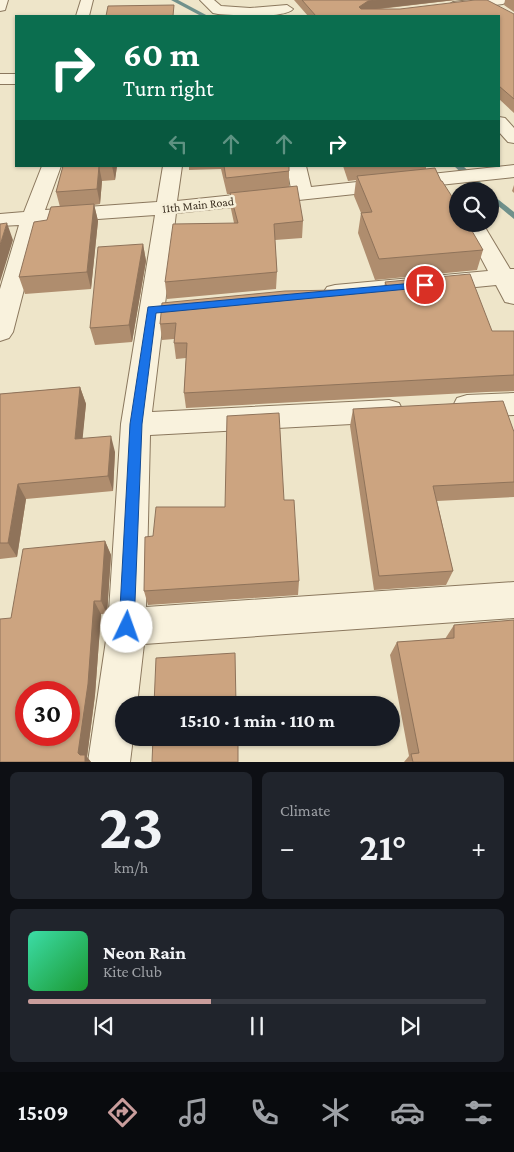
<!DOCTYPE html>
<html lang="en">
<head>
<meta charset="utf-8">
<style>
  body { margin:0; font-family:"Crimson Pro",serif; background:#20242c; color:#f1f3f6; height:100vh; display:flex; flex-direction:column; font-size:19px; white-space:nowrap }
  * { box-sizing:border-box; margin:0 }
  p { font-size:16px; color:#9ea1a6 }
  .icon { flex:none; width:28px; height:28px; fill:none; stroke:currentColor; stroke-width:2; stroke-linecap:round; stroke-linejoin:round }
  .map { position:relative; height:762px; overflow:hidden }
  .sheet { display:flex; flex-direction:column; gap:10px; padding:10px; background:#0d0f14; flex:1 }
  .sheet>* { flex:none }
  .hud { position:absolute; left:15px; top:15px; width:485px; height:152px; border-radius:0px; box-shadow:0 1px 4px #0004; background:#0b6e4f; color:#fff; overflow:hidden }
  .fabs { position:absolute; left:449px; top:182px; display:grid; gap:10px }
  .fabs a { display:grid; place-items:center; width:50px; height:50px; border-radius:50%; background:#171b24; box-shadow:0 1px 4px #0004; font-size:25px }
  .speed { position:absolute; left:15px; top:681px; display:flex; gap:10px; font-size:25px; font-weight:700; text-align:center }
  .speed>* { display:grid; place-content:center; width:65px; height:65px; border-radius:50%; background:#171b24; box-shadow:0 1px 4px #0004; line-height:1 }
  .speed .limit { border:8px solid #d22; background:#fff; color:#111 }
  .pin { position:absolute; display:grid; place-items:center; width:42px; height:42px; color:#fff; margin:-21px; border:2px solid #fff; border-radius:50%; box-shadow:0 1px 5px #0007 }
  .me { position:absolute; width:55px; margin:-28px; rotate:3deg; stroke-linejoin:round; filter:drop-shadow(0 0 4px #0008) }
  .turn { display:flex; align-items:center; gap:18px; height:105px; padding:0 25px; font-size:22px }
  .turn .icon { width:65px; height:65px; stroke-width:2.5 }
  .turn b { display:block; font-size:35px; line-height:42px }
  .lanes { display:flex; align-items:center; height:48px; padding:0 25px; background:#0003; justify-content:center; gap:25px; direction:ltr }
  .lanes .off { opacity:.35 }
  .big { font-size:38px; font-weight:700; line-height:1.1 }
  .sheet .card { flex:1; display:flex; flex-direction:column; justify-content:center; gap:8px; min-width:0; padding:0 18px; border-radius:8px; background:#20242c }
  .sheet .dial { align-items:center; gap:0 }
  .dial b { font-size:65px; line-height:1 }
  .song { display:flex; align-items:center; gap:15px }
  .cover { width:60px; height:60px; border-radius:8px; background:linear-gradient(135deg,hsl(160 70% 55%),hsl(130 70% 35%)) }
  .played { height:5px; border-radius:2px; background:linear-gradient(90deg,#c99d9c 40%,#363941 40%) }
  .keys { display:flex; justify-content:space-around; direction:ltr }
  .heat { display:flex; justify-content:space-between; align-items:center; font-size:28px; direction:ltr }
  .sheet .tiles { flex:1; display:grid; gap:10px; grid-template-columns:1fr 1fr }
  .card:last-child { grid-column:span 2 }
  .trip { position:absolute; left:115px; top:696px; width:285px; height:50px; border-radius:25px; background:#171b24; box-shadow:0 1px 4px #0004; font-weight:700; line-height:50px; text-align:center }
  .tabs { display:flex; height:80px; justify-content:space-around; align-items:center; background:#090b0e; color:#9ea1a6 }
  .tabs .icon { width:35px; height:35px }
  .tabs .on { color:#c99d9c }
  .tabs b { font-size:22px; color:#f1f3f6 }
  .map>svg:first-child { display:block }
  .lines { fill:none; stroke-linecap:round; stroke-linejoin:round }
  .stream { fill:#70918b; fill-rule:evenodd }
  .street-casing { stroke:#8b785e; stroke-width:2 }
  .street { fill:#f9f2dd; fill-rule:evenodd }
  .wall { fill:#af8d6e }
  .shaded-wall { fill:#8f735a }
  .building { fill:#cca480; stroke:#8f735a; fill-rule:evenodd }
  .route { fill:#1a73e8; stroke:#114b97 }
  .labels { text-anchor:middle; dominant-baseline:central; stroke-width:5; stroke-linejoin:round; paint-order:stroke }
  .far-street-label { font-size:12px; fill:#3b2f21; stroke:#f6efd9 }
</style>
</head>
<body>
<div class="map">
<svg width="514" height="762" viewBox="0 0 514 762">
  <rect width="100%" height="100%" fill="#eee5c9"/>
  <g class="lines">
    <path class="stream" d="M171,0H178L208,16H201Z
      M454,166H463L490,191H481Z
      M490,193L514,212V219L490,199Z"/>
    <defs>
      <path id="street" d="M0,0H8L5,10L0,11Z
        M81,0H93L89,16H76Z
        M200,0H214L221,6L250,8L287,5L293,9C285,19 232,15 218,14L213,13Z
        M471,0H509L503,4L453,10L447,6L453,2Z
        M0,74H16V84H0Z
        M499,117L505,118L514,128V143L508,142L499,132Z
        M514,165V177L176,213L152,412L389,400L399,403L403,411L399,419L389,422L150,435L146,607L514,582V618L144,644L137,705H124V738H133L130,762H88L108,627L121,424L155,215L41,223L13,332L9,338L0,341V289L19,225L0,226V214L24,212L42,166H61L45,210L157,202L163,166H182L177,201L291,189L287,166H306L311,187Z
        M463,224H483L510,269H514V304L505,302L496,285L335,301L327,299L323,293L327,287L335,285L488,271Z
        M514,393V415L467,417L457,414L453,406L457,398L467,395Z"/>
    </defs>
    <use href="#street" class="street-casing"/>
    <use href="#street" class="street"/>
  </g>
  <path class="wall" d="M294,0H455L380,9L514,14V113L499,99V16H308Z
    M505,0H514V12L504,5Z
    M63,166H117L115,180L102,181L100,204L94,205L98,221L91,289L25,294L19,277L47,220L60,207L56,192Z
    M189,166H289V187L303,221L302,238L275,240L277,272L276,289L167,299L165,282L234,223L231,209L230,194H227L221,169L189,170Z
    M343,166H426V169L441,181L483,250L477,270L375,280L358,233L361,213L354,196L356,180L348,181Z
    M514,185V193L512,191Z
    M143,244L146,261L132,342L95,345L90,328Z
    M385,282L492,331H514V391L486,392L186,408L184,393L186,358L176,359L174,343V339L162,340L160,324L384,289Z
    M80,387L86,404L82,439L115,452L113,491L26,499L17,557L0,559V394Z
    M353,409L514,432V497L437,501L453,571L446,585L374,590L350,426Z
    M284,500L299,581L298,595L148,605L144,591L153,536L225,507Z
    M105,541L111,555L107,614H101L95,695L87,757L91,762H0L11,618Z
    M454,625L514,762H404L409,756L390,655L397,642L445,639Z"/>
  <path class="shaded-wall" d="M377,0H455L367,10L358,16L359,7L368,1Z
    M99,166L102,181L100,204L97,189Z
    M112,166H117L115,180Z
    M94,204L98,221L91,289L87,272Z
    M7,223L13,240L0,282V245Z
    M143,244L146,261L132,342L129,325Z
    M80,387L86,404L81,455L75,439Z
    M111,436L115,452L113,491L108,476Z
    M18,484L26,499L17,557L8,543Z
    M105,541L111,555L107,614L101,601Z
    M94,601L101,614L95,695L87,757L91,762H85L78,753Z"/>
  <path class="building" d="M302,0H377L368,1L359,7L361,9H400L475,0H487L514,14V99L499,86V16H316Z
    M174,5L173,16H106L108,6Z
    M63,166H99L97,189L56,192Z
    M224,166H289V171L226,178Z
    M435,168L441,181H442L458,206V224H468L483,250L379,259L361,213L372,212L357,176Z
    M297,186L303,221L274,224L277,272L165,282L173,224L238,223L230,193Z
    M94,204L87,272L19,277L34,222L47,220L51,207Z
    M7,223L0,245V224Z
    M143,244L129,325L90,328L98,247Z
    M470,274L492,331H514V375L493,376L184,393L187,343H174L176,323L160,324L162,303L285,291L388,289L385,282Z
    M80,387L75,439L111,436L108,476L18,484L8,543H0V394Z
    M503,401L514,432V482L433,486L453,571L379,576L353,409Z
    M279,413L284,500H294L299,581L144,591L145,537L153,536L156,507H225L227,416Z
    M105,541L101,601H94L88,684L78,753L80,755H85V762H0V619L11,618L23,549ZM26,692H69V735H26Z
    M514,620V762H413L411,754L419,753L397,642L454,638V625Z
    M235,653L236,705H154L156,658Z
    M153,738H238V762H152Z"/>
  <path class="route" d="M425,282L430,285L429,287L156,313L142,424L134,627L132,633L127,635L121,633L119,627L130,424L148,307Z"/>
  <g class="labels">
    <g class="far-street-label">
      <text transform="translate(198 205) rotate(-6)">11th Main Road</text>
    </g>
  </g>
</svg>
<div class="fabs">
<a><svg class="icon" aria-label="search" viewBox="0 0 24 24"><circle cx="10" cy="10" r="6"/><path d="M15 15l6 6"/></svg></a>
</div>
<div class="speed"><div class="limit">30</div></div>
<div class="pin" style="left:425px;top:285px;background:#d93025"><svg class="icon" aria-label="arrive" viewBox="0 0 24 24"><path d="M6 21V4h12l-3 4 3 4H6"/></svg></div>
<svg class="me" style="left:127px;top:627px" viewBox="-20 -20 40 40"><circle r="19" fill="#fff"/><path d="M0-13L10 11 0 6-10 11z" fill="#1a73e8"/></svg>
<div class="trip">15:10 · 1 min · 110 m</div>
<div class="hud">
<div class="turn"><svg class="icon" aria-label="right" viewBox="0 0 24 24"><path d="M7 20v-9h11M14 6l5 5-5 5"/></svg><div><b>60 m</b>Turn right</div></div>
<div class="lanes"><svg class="icon off" aria-label="left" viewBox="0 0 24 24"><path d="M17 20v-9H6M10 6l-5 5 5 5"/></svg><svg class="icon off" aria-label="ahead" viewBox="0 0 24 24"><path d="M12 20V5M6 11l6-6 6 6"/></svg><svg class="icon off" aria-label="ahead" viewBox="0 0 24 24"><path d="M12 20V5M6 11l6-6 6 6"/></svg><svg class="icon" aria-label="right" viewBox="0 0 24 24"><path d="M7 20v-9h11M14 6l5 5-5 5"/></svg></div>
</div>
</div>
<section class="sheet">
<div class="tiles">
<div class="card dial"><b>23</b><p>km/h</p></div>
<div class="card"><p>Climate</p>
<div class="heat"><a>−</a><b class="big">21°</b><a>+</a></div>
</div>
<div class="card">
<div class="song"><i class="cover"></i><div><b>Neon Rain</b><p>Kite Club</p></div></div>
<div class="played"></div>
<div class="keys"><svg class="icon" aria-label="previous" viewBox="0 0 24 24"><path d="M18 5L8 12l10 7zM5 5v14"/></svg><svg class="icon" aria-label="pause" viewBox="0 0 24 24"><path d="M8 5v14M16 5v14"/></svg><svg class="icon" aria-label="next" viewBox="0 0 24 24"><path d="M6 5l10 7-10 7zM19 5v14"/></svg></div>
</div>
</div>
</section>
<nav class="tabs">
<b>15:09</b>
<svg class="icon on" aria-label="directions" viewBox="0 0 24 24"><path d="M12 3l9 9-9 9-9-9zM9 14v-3h6M13 9l2 2-2 2"/></svg>
<svg class="icon" aria-label="music" viewBox="0 0 24 24"><path d="M9 18V5l10-2v13"/><circle cx="6" cy="18" r="3"/><circle cx="16" cy="16" r="3"/></svg>
<svg class="icon" aria-label="phone" viewBox="0 0 24 24"><path d="M5 4h4l2 5-3 2q2 4 5 5l2-3 5 2v4C11 20 4 13 5 4z"/></svg>
<svg class="icon" aria-label="climate" viewBox="0 0 24 24"><path d="M12 3v18M4 7l16 10M4 17L20 7"/></svg>
<svg class="icon" aria-label="car" viewBox="0 0 24 24"><path d="M5 17H2v-5l4-1 3-4h7l3 4 3 1v5h-3M9 17h6M6 11h13"/><circle cx="7" cy="17" r="2"/><circle cx="17" cy="17" r="2"/></svg>
<svg class="icon" aria-label="filters" viewBox="0 0 24 24"><path d="M4 7h16M4 17h16"/><circle cx="9" cy="7" r="2"/><circle cx="15" cy="17" r="2"/></svg>
</nav>
</body>
</html>
